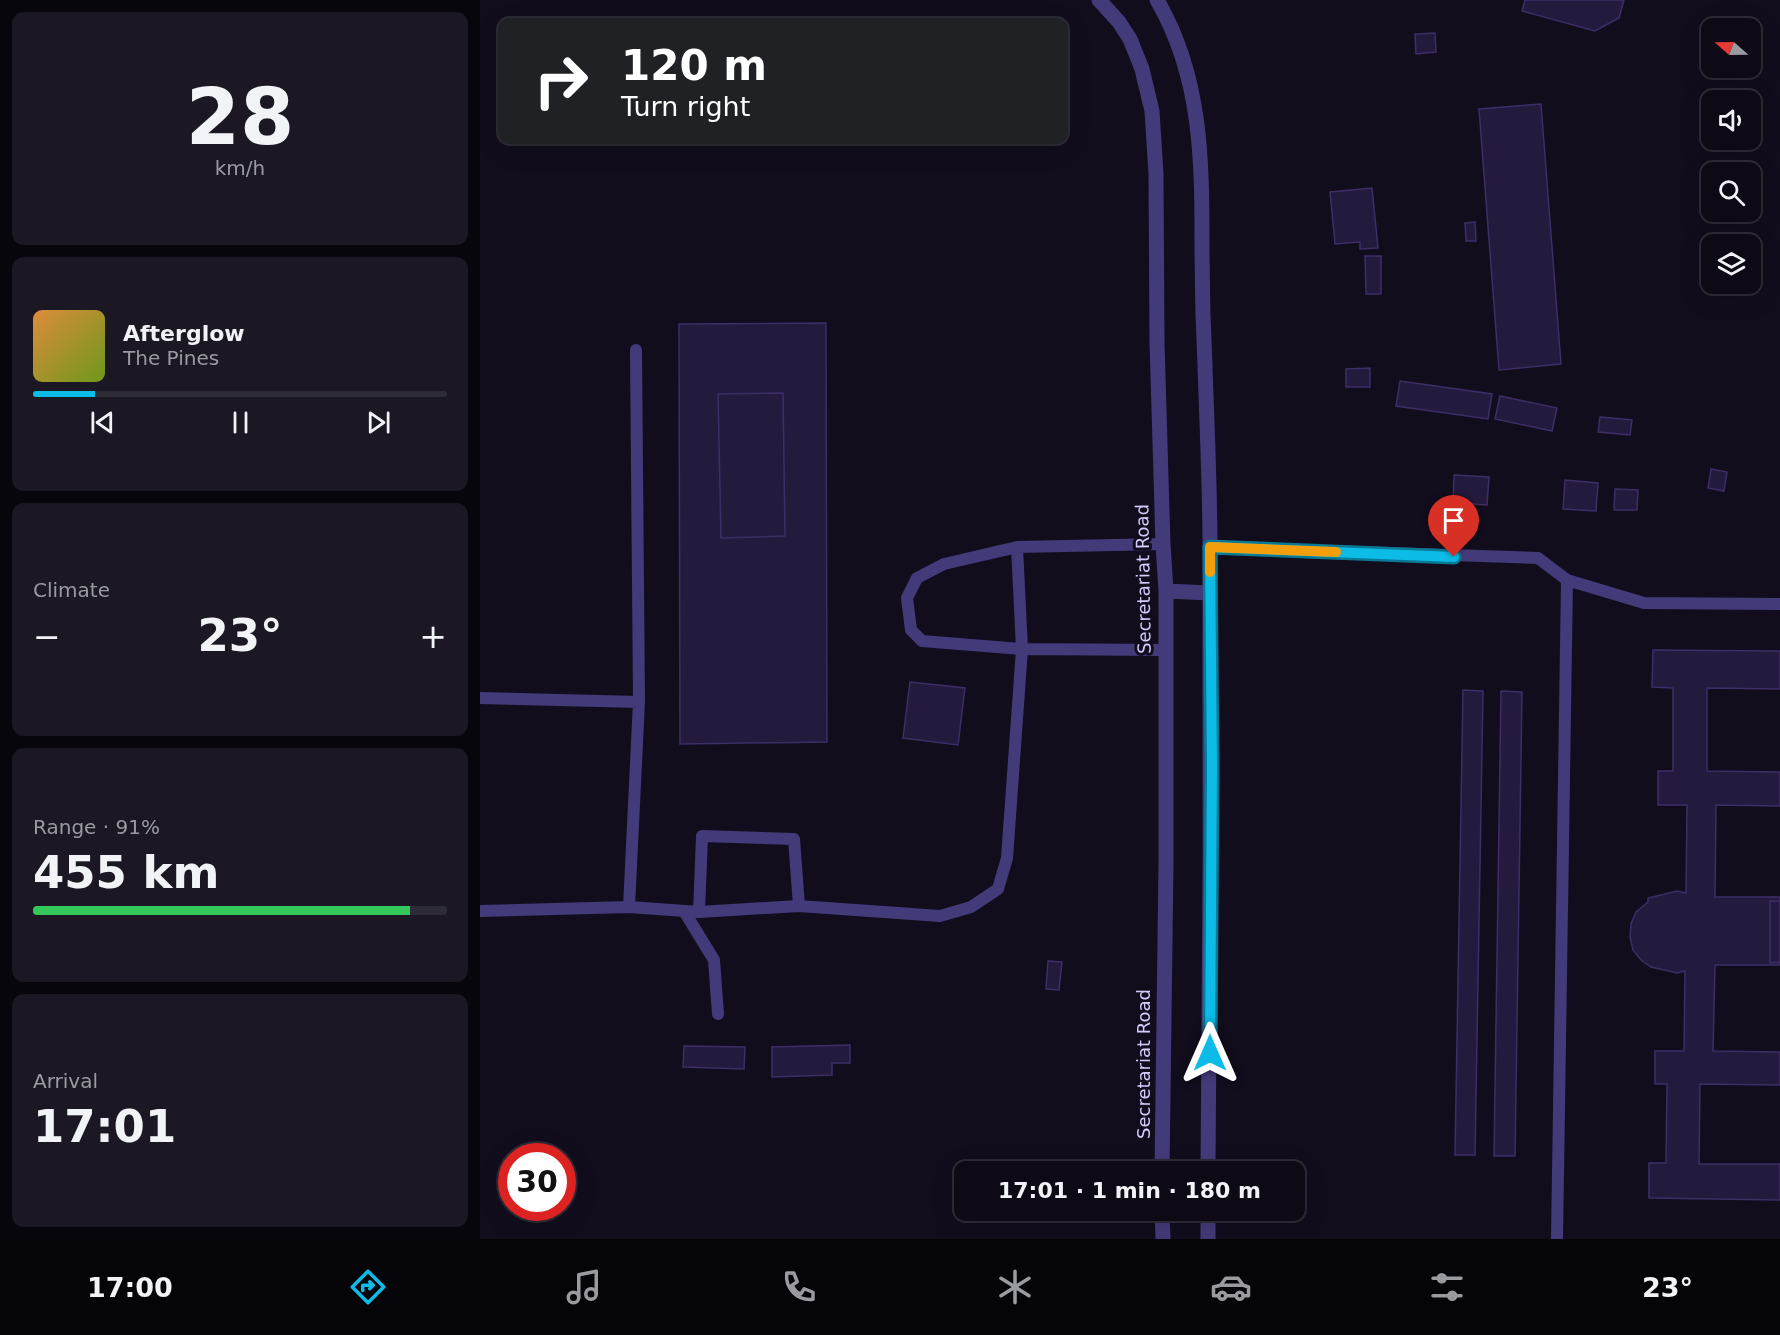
<!DOCTYPE html>
<html lang="en">
<head>
<meta charset="utf-8">
<style>
  body { margin:0; font-family:"DejaVu Sans",sans-serif; background:#1b1823; color:#f1f3f6; height:100vh; display:flex; flex-direction:column; font-size:22px; white-space:nowrap }
  * { box-sizing:border-box; margin:0 }
  p { font-size:20px; color:#9a9aa1 }
  .icon { flex:none; width:33px; height:33px; fill:none; stroke:currentColor; stroke-width:2; stroke-linecap:round; stroke-linejoin:round }
  .map { position:relative; flex:1; overflow:hidden }
  .details { display:flex; flex-direction:column; gap:12px; padding:12px; background:#07060c; width:480px }
  .details>* { flex:none }
  .banner { position:absolute; left:18px; top:18px; width:570px; height:126px; border-radius:12px; box-shadow:0 6px 24px #0002,0 0 0 2px #2d2b35; background:#202124; color:#fff; overflow:hidden }
  .needle { width:39px; rotate:290deg }
  .controls { position:absolute; left:1221px; top:18px; display:grid; gap:12px }
  .controls a { display:grid; place-items:center; width:60px; height:60px; border-radius:12px; background:#0d0a16; box-shadow:0 6px 24px #0002,0 0 0 2px #2d2b35; font-size:30px }
  .speed { position:absolute; left:18px; top:1143px; display:flex; gap:12px; font-size:30px; font-weight:700; text-align:center }
  .speed>* { display:grid; place-content:center; width:78px; height:78px; border-radius:50%; background:#0d0a16; box-shadow:0 6px 24px #0002,0 0 0 2px #2d2b35; line-height:1 }
  .speed .limit { border:9px solid #d22; background:#fff; color:#111 }
  .pin { position:absolute; display:grid; place-items:center; width:51px; height:51px; color:#fff; margin:-62px -26px; border-radius:50% 50% 50% 0; rotate:-45deg; box-shadow:0 0 6px #0007 }
  .pin .icon { rotate:45deg }
  .me { position:absolute; width:66px; margin:-33px; rotate:0deg; stroke-linejoin:round; filter:drop-shadow(0 0 4px #0008) }
  .turn { display:flex; align-items:center; gap:21px; height:126px; padding:0 24px; font-size:27px }
  .turn .icon { width:78px; height:78px; stroke-width:2.5 }
  .turn b { display:block; font-size:42px; line-height:51px }
  .big { font-size:45px; font-weight:700; line-height:1.1 }
  .details .card { flex:1; display:flex; flex-direction:column; justify-content:center; gap:9px; min-width:0; padding:0 21px; border-radius:12px; background:#1b1823 }
  .details .dial { align-items:center; gap:0 }
  .dial b { font-size:78px; line-height:1 }
  .song { display:flex; align-items:center; gap:18px }
  .cover { width:72px; height:72px; border-radius:9px; background:linear-gradient(135deg,hsl(30 70% 55%),hsl(80 70% 35%)) }
  .played { height:6px; border-radius:3px; background:linear-gradient(90deg,#0cbce7 15%,#2d2b35 15%) }
  .keys { display:flex; justify-content:space-around; direction:ltr }
  .heat { display:flex; justify-content:space-between; align-items:center; font-size:33px; direction:ltr }
  .charge { height:9px; border-radius:4px; background:linear-gradient(90deg,#34c759 91%,#2d2b35 0) }
  .trip { position:absolute; left:474px; top:1161px; width:351px; height:60px; border-radius:12px; background:#0d0a16; box-shadow:0 6px 24px #0002,0 0 0 2px #2d2b35; font-weight:700; line-height:60px; text-align:center }
  .tab-bar { display:flex; height:96px; justify-content:space-around; align-items:center; background:#050409; color:#9a9aa1 }
  .tab-bar .icon { width:42px; height:42px }
  .tab-bar .current { color:#0cbce7 }
  .tab-bar b { font-size:27px; color:#f1f3f6 }
  main { display:flex; flex:1; min-height:0 }
  .map>svg:first-child { display:block }
  .building { fill:#241a3d; stroke:#3e2d67; stroke-width:1.5; fill-rule:evenodd }
  .lines { fill:none; stroke-linecap:round; stroke-linejoin:round }
  .service { stroke:#433a79; stroke-width:12 }
  .minor { stroke:#433a79; stroke-width:15 }
  .route-casing { stroke:#087a96; stroke-width:15 }
  .route { stroke:#0cbce7; stroke-width:10 }
  .slow { stroke:#f59e0b; stroke-width:10 }
  .labels { text-anchor:middle; dominant-baseline:central; stroke-width:6; stroke-linejoin:round; paint-order:stroke }
  .street-label { font-size:18px; fill:#d6cbfc; stroke:#110d1d }
</style>
</head>
<body>
<main>
<section class="details">
<div class="card dial"><b>28</b><p>km/h</p></div>
<div class="card">
<div class="song"><i class="cover"></i><div><b>Afterglow</b><p>The Pines</p></div></div>
<div class="played"></div>
<div class="keys"><svg class="icon" aria-label="previous" viewBox="0 0 24 24"><path d="M18 5L8 12l10 7zM5 5v14"/></svg><svg class="icon" aria-label="pause" viewBox="0 0 24 24"><path d="M8 5v14M16 5v14"/></svg><svg class="icon" aria-label="next" viewBox="0 0 24 24"><path d="M6 5l10 7-10 7zM19 5v14"/></svg></div>
</div>
<div class="card"><p>Climate</p>
<div class="heat"><a>−</a><b class="big">23°</b><a>+</a></div>
</div>
<div class="card"><p>Range · 91%</p><b class="big">455 km</b><div class="charge"></div></div>
<div class="card"><p>Arrival</p><b class="big">17:01</b></div>
</section>
<div class="map">
<svg width="1300" height="1239" viewBox="0 0 1300 1239">
  <rect width="100%" height="100%" fill="#110d1d"/>
  <path class="building" d="M1045,0H1144L1139,18L1115,31L1042,11Z
    M955,33L956,52L936,54L935,34Z
    M1061,104L1081,364L1019,370L999,109Z
    M892,188L898,248L880,249V242L855,244L850,192Z
    M995,222L996,241H986L985,223Z
    M885,256H901V294H886Z
    M346,323L347,742L200,744L199,324ZM303,393L305,536L241,538L238,394Z
    M890,368V387H866V369Z
    M920,381L1012,394L1008,419L916,406Z
    M303,393L305,536L241,538L238,394Z
    M1020,396L1077,408L1072,431L1015,419Z
    M1120,417L1152,420L1150,435L1118,432Z
    M1231,469L1247,472L1244,491L1228,488Z
    M974,475L1009,477L1007,505L973,503Z
    M1085,480L1118,483L1116,511L1083,509Z
    M1135,489L1158,490L1157,510H1134Z
    M1173,650L1300,651V689L1227,688V771L1300,772V806L1236,805L1235,897H1300V901H1290V963L1300,962V965H1235L1233,1051L1300,1052V1085L1220,1084L1219,1164H1300V1200L1169,1198V1163H1186L1187,1084H1175V1051H1204L1205,971L1197,973L1171,967L1161,960L1153,950L1150,937L1151,924L1156,912L1168,902V898L1197,891L1206,893L1207,805H1178V771H1193V688L1172,687Z
    M430,682L485,688L478,745L423,738Z
    M983,690L1003,691L995,1155H975Z
    M1021,691L1042,692L1035,1156H1014Z
    M1290,901H1300V962L1290,963Z
    M568,961L582,962L579,990L566,989Z
    M370,1045V1063H352V1075L292,1077V1047Z
    M204,1046L265,1047L264,1069L203,1067Z"/>
  <g class="lines">
    <path class="service" d="M683,544L537,547L464,564L437,578L427,598L431,630L442,641L542,649L684,650
      M730,547L1058,558L1087,580L1164,603L1300,604
      M0,698L159,702
      M149,907L159,702L156,350
      M0,911L149,907L219,912L319,906L460,916L491,907L518,889L527,858L542,649L537,547
      M204,911L234,960L238,1014
      M219,912L222,836L314,839L319,906
      M1077,1239L1087,580"/>
    <path class="minor" d="M619,0L639,22L650,39L662,69L672,111L676,174L677,342L683,544L686,591V863L682,1172
      M677,0C722,77 722,161 722,247C722,287 723,326 725,366C727,427 730,488 730,549C731,757 730,964 728,1172
      M686,591L730,593
      M682,1210L683,1239
      M728,1239V1210"/>
  </g>
  <g class="lines">
    <defs>
      <path id="route" d="M730,1053L732,767L730,547L974,557"/>
    </defs>
    <use href="#route" class="route-casing"/>
    <use href="#route" class="route"/>
    <path class="slow" d="M730,572V547L856,552"/>
  </g>
  <g class="labels">
    <g class="street-label">
      <text transform="translate(663 579) rotate(-91)">Secretariat Road</text>
      <text transform="translate(663 1064) rotate(-90)">Secretariat Road</text>
    </g>
  </g>
</svg>
<div class="controls">
<a><svg class="needle" viewBox="-14 -14 28 28"><path d="M0-13l5 13h-10z" fill="#e53935"/><path d="M0 13l5-13h-10z" fill="#9a9aa1"/></svg></a>
<a><svg class="icon" aria-label="sound" viewBox="0 0 24 24"><path d="M4 9h4l5-4v14l-5-4H4zM17 9q2 3 0 6"/></svg></a>
<a><svg class="icon" aria-label="search" viewBox="0 0 24 24"><circle cx="10" cy="10" r="6"/><path d="M15 15l6 6"/></svg></a>
<a><svg class="icon" aria-label="layers" viewBox="0 0 24 24"><path d="M12 4l9 5-9 5-9-5zM3 14l9 5 9-5"/></svg></a>
</div>
<div class="speed"><div class="limit">30</div></div>
<div class="pin" style="left:974px;top:557px;background:#d93025"><svg class="icon" aria-label="arrive" viewBox="0 0 24 24"><path d="M6 21V4h12l-3 4 3 4H6"/></svg></div>
<svg class="me" style="left:730px;top:1053px" viewBox="-20 -20 40 40"><path d="M0-17L14 15 0 8-14 15z" fill="#0cbce7" stroke="#fff" stroke-width="4"/></svg>
<div class="trip">17:01 · 1 min · 180 m</div>
<div class="banner">
<div class="turn"><svg class="icon" aria-label="right" viewBox="0 0 24 24"><path d="M7 20v-9h11M14 6l5 5-5 5"/></svg><div><b>120 m</b>Turn right</div></div>
</div>
</div>
</main>
<nav class="tab-bar">
<b>17:00</b>
<svg class="icon current" aria-label="directions" viewBox="0 0 24 24"><path d="M12 3l9 9-9 9-9-9zM9 14v-3h6M13 9l2 2-2 2"/></svg>
<svg class="icon" aria-label="music" viewBox="0 0 24 24"><path d="M9 18V5l10-2v13"/><circle cx="6" cy="18" r="3"/><circle cx="16" cy="16" r="3"/></svg>
<svg class="icon" aria-label="phone" viewBox="0 0 24 24"><path d="M5 4h4l2 5-3 2q2 4 5 5l2-3 5 2v4C11 20 4 13 5 4z"/></svg>
<svg class="icon" aria-label="climate" viewBox="0 0 24 24"><path d="M12 3v18M4 7l16 10M4 17L20 7"/></svg>
<svg class="icon" aria-label="car" viewBox="0 0 24 24"><path d="M5 17H2v-5l4-1 3-4h7l3 4 3 1v5h-3M9 17h6M6 11h13"/><circle cx="7" cy="17" r="2"/><circle cx="17" cy="17" r="2"/></svg>
<svg class="icon" aria-label="filters" viewBox="0 0 24 24"><path d="M4 7h16M4 17h16"/><circle cx="9" cy="7" r="2"/><circle cx="15" cy="17" r="2"/></svg>
<b>23°</b>
</nav>
</body>
</html>
